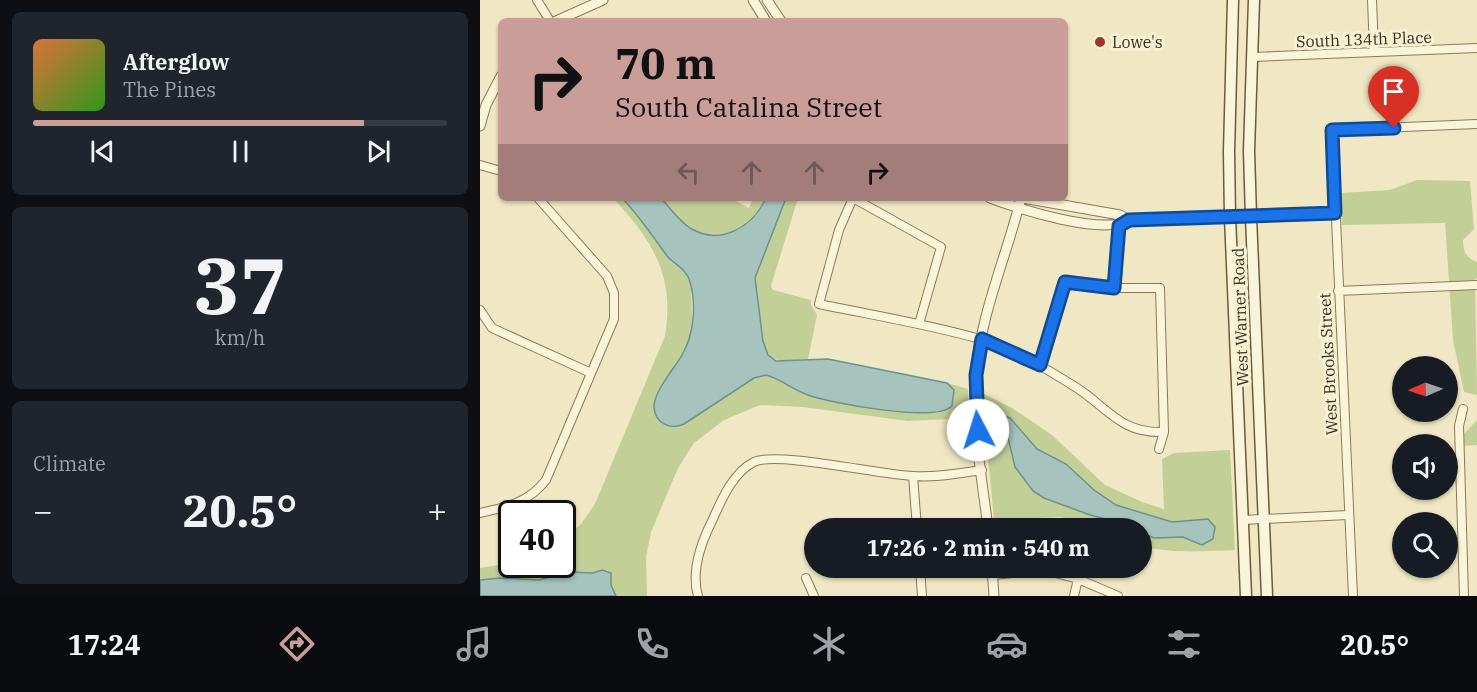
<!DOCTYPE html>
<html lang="en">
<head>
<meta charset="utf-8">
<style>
  body { margin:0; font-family:"IBM Plex Serif",serif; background:#20242c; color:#f1f3f6; height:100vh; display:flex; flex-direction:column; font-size:22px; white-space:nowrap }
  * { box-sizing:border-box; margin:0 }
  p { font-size:20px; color:#9ea1a6 }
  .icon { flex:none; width:33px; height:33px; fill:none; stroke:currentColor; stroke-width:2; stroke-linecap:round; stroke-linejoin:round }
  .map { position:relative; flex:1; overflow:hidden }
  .sheet { display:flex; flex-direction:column; gap:12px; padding:12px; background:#0d0f14; width:480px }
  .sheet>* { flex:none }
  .banner { position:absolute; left:18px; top:18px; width:570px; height:183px; border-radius:9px; box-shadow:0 2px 4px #0004; background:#cb9d99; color:#111; overflow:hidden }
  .needle { width:39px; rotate:268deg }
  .fabs { position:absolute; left:912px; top:356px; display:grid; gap:12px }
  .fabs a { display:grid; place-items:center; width:66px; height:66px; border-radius:50%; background:#171b24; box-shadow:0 2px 4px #0004; font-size:30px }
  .speed { position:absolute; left:18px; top:500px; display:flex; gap:12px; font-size:30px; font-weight:700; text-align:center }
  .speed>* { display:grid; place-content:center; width:78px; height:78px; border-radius:50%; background:#171b24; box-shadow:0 2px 4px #0004; line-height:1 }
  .speed .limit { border:3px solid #111; border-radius:9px; background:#fff; color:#111 }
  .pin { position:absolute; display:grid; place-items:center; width:51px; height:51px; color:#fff; margin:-62px -26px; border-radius:50% 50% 50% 0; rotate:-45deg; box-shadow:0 0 6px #0007 }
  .pin .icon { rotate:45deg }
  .me { position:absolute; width:66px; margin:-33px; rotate:355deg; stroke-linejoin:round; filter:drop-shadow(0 0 4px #0008) }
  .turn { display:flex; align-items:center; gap:21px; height:126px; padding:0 18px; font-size:27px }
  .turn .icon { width:78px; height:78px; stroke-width:2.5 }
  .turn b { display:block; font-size:42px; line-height:51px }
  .lanes { display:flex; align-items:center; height:57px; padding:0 18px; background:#0003; justify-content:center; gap:30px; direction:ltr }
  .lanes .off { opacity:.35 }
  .big { font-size:45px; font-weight:700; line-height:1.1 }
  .sheet .widget { flex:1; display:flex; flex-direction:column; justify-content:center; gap:9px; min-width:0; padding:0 21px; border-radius:9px; background:#20242c }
  .sheet .dial { align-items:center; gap:0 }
  .dial b { font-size:78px; line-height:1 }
  .song { display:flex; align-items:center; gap:18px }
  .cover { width:72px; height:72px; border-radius:9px; background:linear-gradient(135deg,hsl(20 70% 55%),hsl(110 70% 35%)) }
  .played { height:6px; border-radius:3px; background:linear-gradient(90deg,#cb9d99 80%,#363941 80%) }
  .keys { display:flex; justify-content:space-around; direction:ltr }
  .heat { display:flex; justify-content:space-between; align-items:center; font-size:33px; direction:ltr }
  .trip { position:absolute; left:324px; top:518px; width:348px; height:60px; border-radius:30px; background:#171b24; box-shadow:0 2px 4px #0004; font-weight:700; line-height:60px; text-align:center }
  .dock { display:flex; height:96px; justify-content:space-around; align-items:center; background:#090b0e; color:#9ea1a6 }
  .dock .icon { width:42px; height:42px }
  .dock .on { color:#cb9d99 }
  .dock b { font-size:27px; color:#f1f3f6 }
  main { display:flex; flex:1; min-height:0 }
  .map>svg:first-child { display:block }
  .green { fill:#c2cf97 }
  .water { fill:#a6c3be; stroke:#6c928d; stroke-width:1.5 }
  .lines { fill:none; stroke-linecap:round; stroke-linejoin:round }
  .minor-casing { stroke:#8b7a5a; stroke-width:10 }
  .tertiary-casing { stroke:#8b7a5a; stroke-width:11 }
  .secondary-casing { stroke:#6d5b3d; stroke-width:13 }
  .minor { stroke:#faf4d8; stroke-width:8 }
  .tertiary { stroke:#faf4d8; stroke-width:9 }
  .secondary { stroke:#faf4d8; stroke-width:10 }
  .route-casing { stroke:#114b97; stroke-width:15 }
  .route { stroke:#1a73e8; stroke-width:10 }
  .poi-dot { fill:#9d3427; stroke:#f7f1d4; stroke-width:2 }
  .labels { text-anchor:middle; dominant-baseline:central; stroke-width:6; stroke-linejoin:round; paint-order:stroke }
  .street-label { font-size:16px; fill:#3b2f1e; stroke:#f7f1d4 }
  .poi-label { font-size:16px; fill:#3b2f1e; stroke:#f7f1d4; text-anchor:start }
</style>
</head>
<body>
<main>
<section class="sheet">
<div class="widget">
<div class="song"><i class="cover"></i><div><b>Afterglow</b><p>The Pines</p></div></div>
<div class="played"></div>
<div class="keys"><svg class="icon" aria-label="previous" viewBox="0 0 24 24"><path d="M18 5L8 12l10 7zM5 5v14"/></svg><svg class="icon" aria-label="pause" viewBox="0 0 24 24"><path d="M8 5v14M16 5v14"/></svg><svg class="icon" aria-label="next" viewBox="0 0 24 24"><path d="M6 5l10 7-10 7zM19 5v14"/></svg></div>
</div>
<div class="widget dial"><b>37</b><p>km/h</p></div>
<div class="widget"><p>Climate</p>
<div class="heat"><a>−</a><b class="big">20.5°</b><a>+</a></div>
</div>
</section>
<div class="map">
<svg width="997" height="596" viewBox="0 0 997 596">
  <rect width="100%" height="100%" fill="#f0e8c4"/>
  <path class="green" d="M937,180L990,181L994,229L983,240C983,251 986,258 997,262V279H995L997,395L984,392L973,340L965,223L862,225L861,193L910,190Z
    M133,198H142L174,234L188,257L207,275L211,288L212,318L208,344L175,401C174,411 178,421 188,426L274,378L286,375L316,390L343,400L436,413H458L473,404L474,390L467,383L488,389L490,418L428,421L323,407L280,405L244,420L214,443L198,468L171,532L166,557L167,596H136L131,585V573L89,572L59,580L21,578L0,580V568L31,563L82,564L83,540L101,524L115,504L185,336C195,276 173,241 133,198Z
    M250,198L269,208L273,198H286C271,226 240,248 208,226C198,219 190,208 181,199Z
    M306,198H318L291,286L293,290L331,300V305L337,315L328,359C312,358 293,367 285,349L275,278Z
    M502,393L532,408L572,435L625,485L662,502L684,509L682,459L694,453L750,450L755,550C723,551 693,554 662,546V528H615L581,517L514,520Z
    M997,420V445L983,446L984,434Z"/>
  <path class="water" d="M142,198H181C190,208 198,220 210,228C241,247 273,226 286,198H306L275,278L283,341L288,355L296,361L348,359L467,383L474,390L472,406C456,423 350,403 328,395C313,390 301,379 286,375L274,378L204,424C191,430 175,424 174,407C174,391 194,369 202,355C214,335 217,302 209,279C205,268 194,264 187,256C172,235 160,217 142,198Z
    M519,414L530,418L557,449L586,464L614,490L636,505L692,522L728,519L735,527L733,539L722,545L703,537L674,538L662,533V528L610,515L564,498L553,491L535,467L528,438L520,423Z
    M122,570L131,573V585L136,596H0V580L21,578L59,580L89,572L113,573Z"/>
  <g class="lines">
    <defs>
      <path id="minor" d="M57,0L70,21
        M892,0L894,51
        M772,57L997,48
        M0,165L21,171
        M373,198L359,230L339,304C392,315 447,324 500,339C534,349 567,369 597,388C628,408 641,434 684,432
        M373,198L461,247L439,324
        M771,217L855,214
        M634,288L639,219
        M858,291L997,285
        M0,310L12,328L111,373
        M560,365L585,282L634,288H680L684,432L679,449
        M983,409L979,426L984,596
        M433,476L437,528
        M0,513C27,507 48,503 66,480L134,319V293L127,276L58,198
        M763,520L868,515
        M440,567L442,596
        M513,575L564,570L598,579L638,596
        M326,578L334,596
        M218,596C211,572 221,543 232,521C241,501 253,472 274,462C297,451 401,475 433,476C456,478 479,473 502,470
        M594,596L598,579
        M873,596L852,130L997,124"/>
      <path id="tertiary" d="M273,0L286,21
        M287,0L301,21
        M76,21L123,0
        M0,126L6,105L21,76
        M510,198C540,209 622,236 649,220L771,217
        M543,198L640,215L649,220
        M508,528C502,479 492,426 496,376C499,318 527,255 541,198
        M512,567L514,596"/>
      <path id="secondary" d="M753,0L749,152L750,217L766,596
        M774,0L769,151L771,217L787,596"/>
    </defs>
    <use href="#minor" class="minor-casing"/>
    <use href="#tertiary" class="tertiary-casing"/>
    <use href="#secondary" class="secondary-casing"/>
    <use href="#minor" class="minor"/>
    <use href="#tertiary" class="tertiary"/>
    <use href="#secondary" class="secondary"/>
  </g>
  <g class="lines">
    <defs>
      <path id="route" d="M498,430L496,375L502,339L560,365L585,282L634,288L639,226L649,220L855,213L852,130L914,128"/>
    </defs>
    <use href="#route" class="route-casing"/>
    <use href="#route" class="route"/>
  </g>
  <circle class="poi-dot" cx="620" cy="42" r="6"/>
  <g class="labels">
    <g class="street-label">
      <text transform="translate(884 39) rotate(-2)">South 134th Place</text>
      <text transform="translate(760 317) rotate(-92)">West Warner Road</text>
      <text transform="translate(848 364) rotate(-93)">West Brooks Street</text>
    </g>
    <g class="poi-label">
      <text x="632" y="42">Lowe's</text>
    </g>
  </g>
</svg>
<div class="fabs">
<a><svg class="needle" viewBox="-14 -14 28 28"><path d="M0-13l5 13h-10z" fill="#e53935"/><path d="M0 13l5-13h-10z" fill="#9ea1a6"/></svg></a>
<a><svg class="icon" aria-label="sound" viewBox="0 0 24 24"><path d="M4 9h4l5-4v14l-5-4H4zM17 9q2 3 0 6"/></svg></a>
<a><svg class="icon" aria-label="search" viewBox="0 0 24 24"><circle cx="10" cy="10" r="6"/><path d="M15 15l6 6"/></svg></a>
</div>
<div class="speed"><div class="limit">40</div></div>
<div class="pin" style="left:914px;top:128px;background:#d93025"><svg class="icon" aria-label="arrive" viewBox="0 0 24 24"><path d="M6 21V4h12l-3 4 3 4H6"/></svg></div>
<svg class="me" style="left:498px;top:430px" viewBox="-20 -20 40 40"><circle r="19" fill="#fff"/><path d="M0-13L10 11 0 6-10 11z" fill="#1a73e8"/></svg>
<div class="trip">17:26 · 2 min · 540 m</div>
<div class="banner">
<div class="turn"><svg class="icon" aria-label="right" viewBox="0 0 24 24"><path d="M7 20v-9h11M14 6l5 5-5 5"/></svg><div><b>70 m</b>South Catalina Street</div></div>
<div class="lanes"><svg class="icon off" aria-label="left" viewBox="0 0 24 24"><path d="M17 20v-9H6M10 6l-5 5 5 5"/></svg><svg class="icon off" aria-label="ahead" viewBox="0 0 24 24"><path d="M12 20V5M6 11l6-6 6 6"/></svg><svg class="icon off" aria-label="ahead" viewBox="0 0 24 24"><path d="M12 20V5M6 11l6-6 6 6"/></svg><svg class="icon" aria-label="right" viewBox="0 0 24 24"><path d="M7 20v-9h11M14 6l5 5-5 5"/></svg></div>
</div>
</div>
</main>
<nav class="dock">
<b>17:24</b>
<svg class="icon on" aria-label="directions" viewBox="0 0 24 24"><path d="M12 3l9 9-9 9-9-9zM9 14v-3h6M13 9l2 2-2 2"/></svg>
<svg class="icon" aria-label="music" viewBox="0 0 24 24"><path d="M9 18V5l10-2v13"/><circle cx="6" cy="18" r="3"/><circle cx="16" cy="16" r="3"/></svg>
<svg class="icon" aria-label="phone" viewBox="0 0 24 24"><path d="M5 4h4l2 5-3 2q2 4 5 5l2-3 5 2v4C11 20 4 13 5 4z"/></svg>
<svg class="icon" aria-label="climate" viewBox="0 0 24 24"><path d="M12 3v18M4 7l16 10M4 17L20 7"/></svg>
<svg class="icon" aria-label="car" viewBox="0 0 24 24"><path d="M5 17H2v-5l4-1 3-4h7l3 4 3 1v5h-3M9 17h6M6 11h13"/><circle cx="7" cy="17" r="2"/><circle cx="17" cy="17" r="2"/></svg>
<svg class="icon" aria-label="filters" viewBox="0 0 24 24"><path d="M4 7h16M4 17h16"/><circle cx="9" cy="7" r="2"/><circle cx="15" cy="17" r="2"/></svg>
<b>20.5°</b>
</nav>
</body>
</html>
